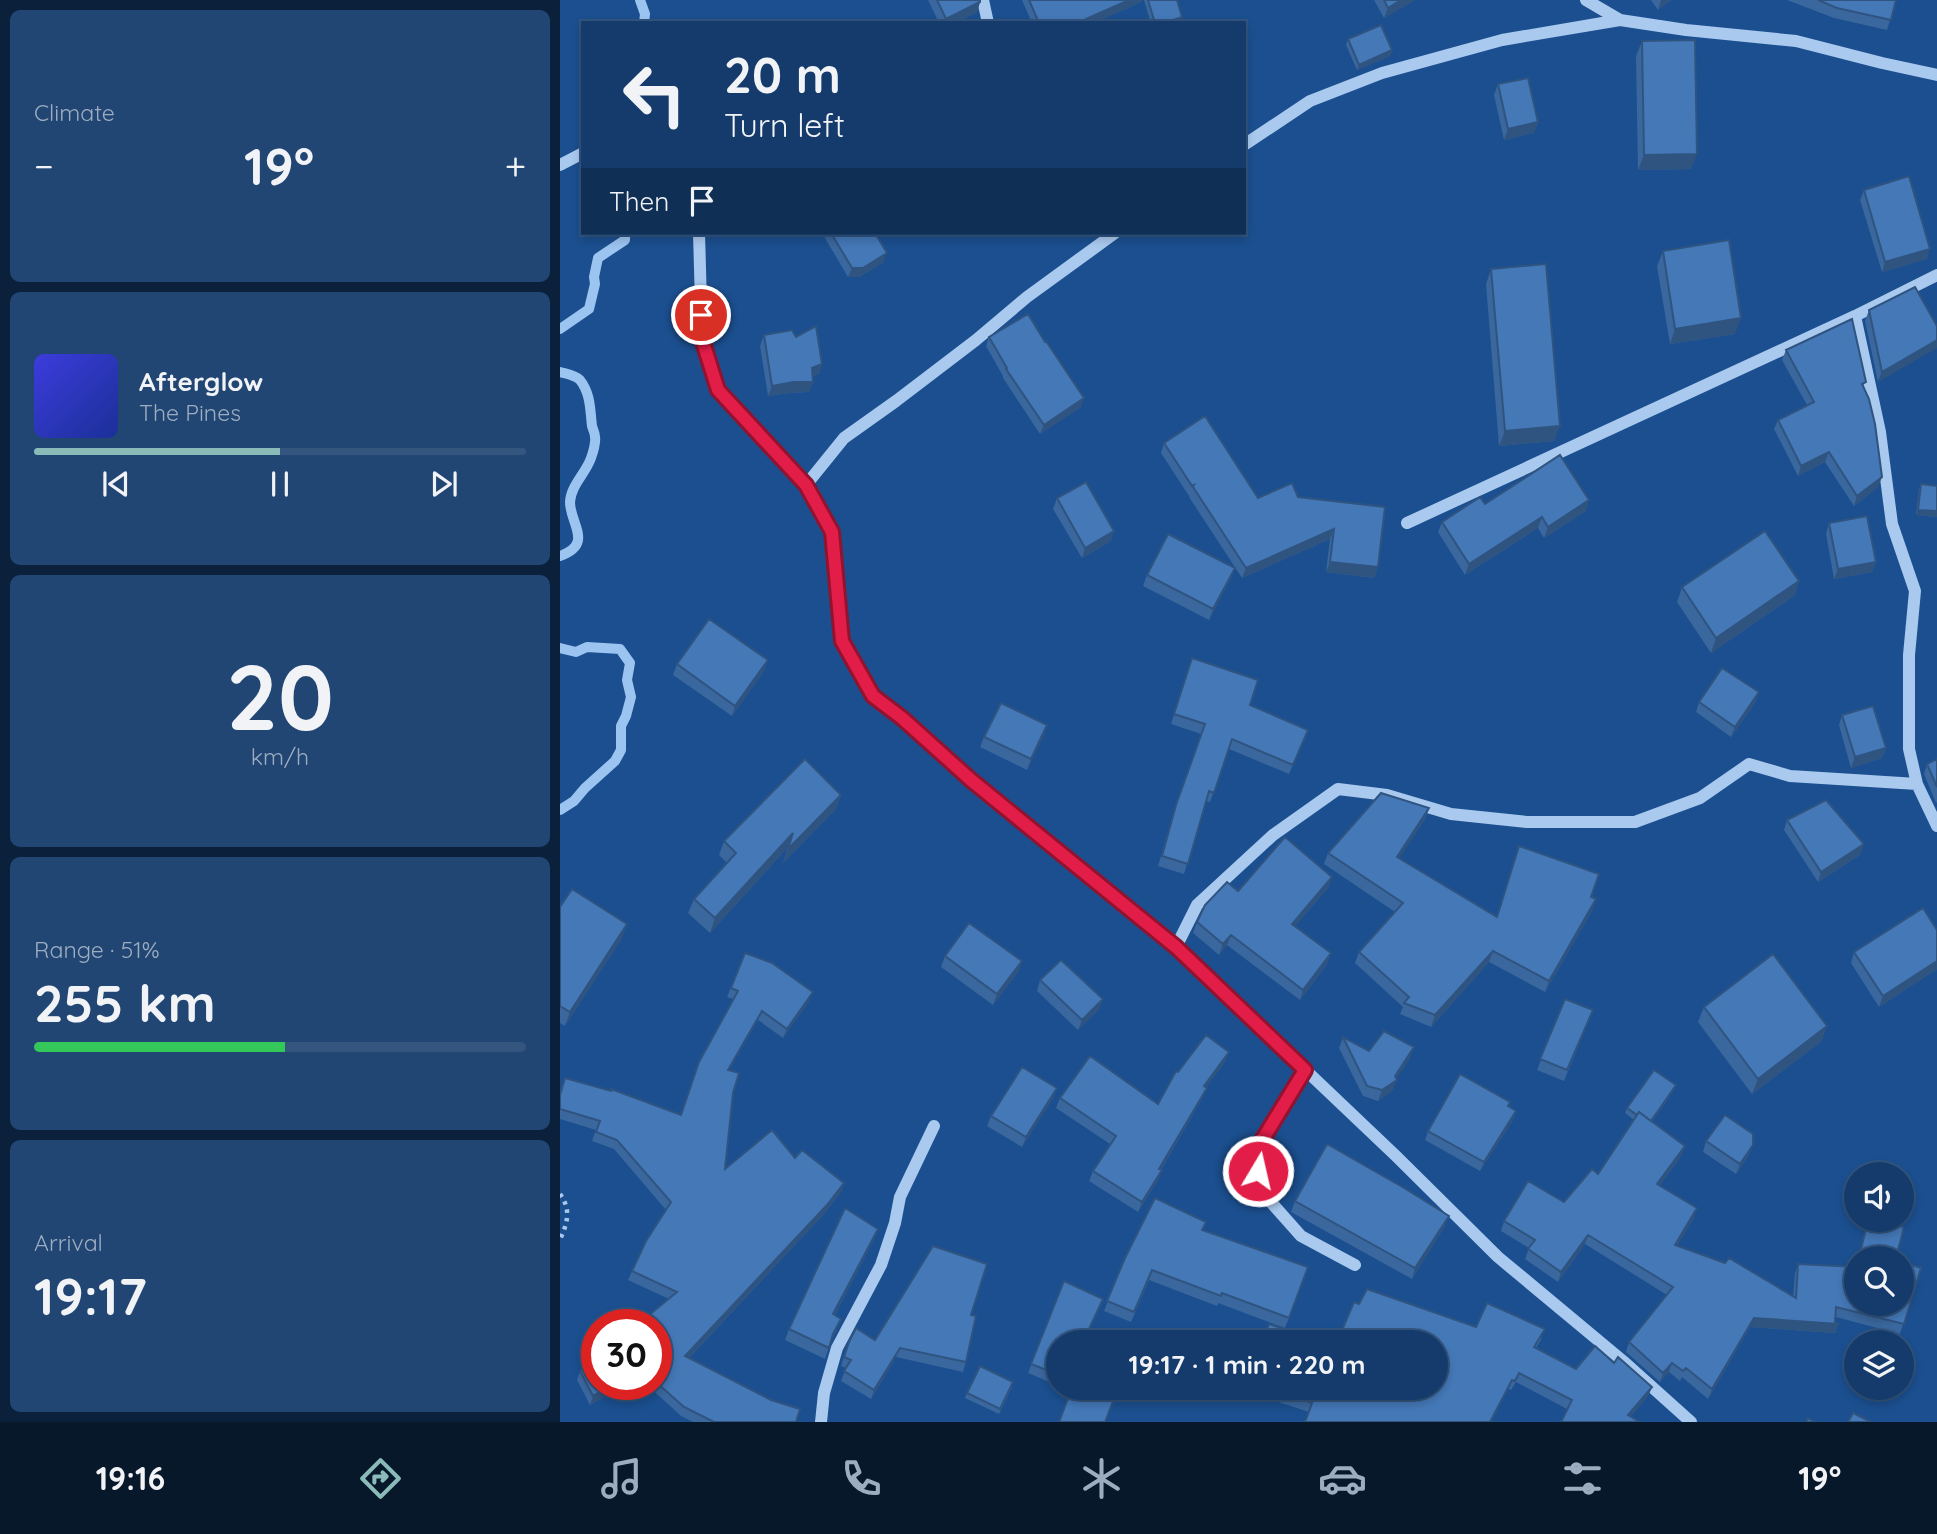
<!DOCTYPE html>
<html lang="en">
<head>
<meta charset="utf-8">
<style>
  body { margin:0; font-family:Quicksand,sans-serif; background:#214673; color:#f1f3f6; height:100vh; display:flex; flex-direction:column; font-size:26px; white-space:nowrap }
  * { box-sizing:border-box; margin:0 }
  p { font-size:23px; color:#9dadc1 }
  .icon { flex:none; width:38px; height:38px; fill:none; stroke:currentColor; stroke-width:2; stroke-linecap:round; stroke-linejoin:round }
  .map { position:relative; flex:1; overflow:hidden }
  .drawer { display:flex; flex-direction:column; gap:10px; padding:10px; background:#0b203b; width:560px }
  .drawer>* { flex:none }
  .banner { position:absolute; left:21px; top:21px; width:665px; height:214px; border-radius:0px; box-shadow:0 4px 10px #0003,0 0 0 2px #33557e; background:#143b6b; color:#f1f3f6; overflow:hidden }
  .fabs { position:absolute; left:1284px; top:1162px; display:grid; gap:14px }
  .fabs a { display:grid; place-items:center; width:70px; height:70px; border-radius:50%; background:#143b6b; box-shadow:0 4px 10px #0003,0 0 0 2px #33557e; font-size:35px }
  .speed { position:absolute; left:21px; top:1309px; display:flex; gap:14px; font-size:35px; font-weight:700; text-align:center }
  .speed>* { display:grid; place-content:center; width:91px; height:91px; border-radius:50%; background:#143b6b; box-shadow:0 4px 10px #0003,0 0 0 2px #33557e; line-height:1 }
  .speed .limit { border:10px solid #d22; background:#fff; color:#111 }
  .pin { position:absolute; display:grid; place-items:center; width:60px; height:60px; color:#fff; margin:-30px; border:4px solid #fff; border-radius:50%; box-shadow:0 2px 7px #0007 }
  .me { position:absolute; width:77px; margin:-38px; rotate:9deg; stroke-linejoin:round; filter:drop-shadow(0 0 5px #0008) }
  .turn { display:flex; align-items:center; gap:24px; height:147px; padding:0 28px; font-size:32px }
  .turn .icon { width:91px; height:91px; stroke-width:2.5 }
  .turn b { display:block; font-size:49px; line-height:60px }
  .then { display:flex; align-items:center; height:66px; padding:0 28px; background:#0003; gap:14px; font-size:26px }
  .big { font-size:52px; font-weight:800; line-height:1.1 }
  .drawer .tile { flex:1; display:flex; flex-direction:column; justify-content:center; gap:10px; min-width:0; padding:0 24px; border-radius:10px; background:#214673 }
  .drawer .dial { align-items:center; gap:0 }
  .dial b { font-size:91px; line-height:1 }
  .song { display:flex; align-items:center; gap:21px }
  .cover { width:84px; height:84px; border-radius:10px; background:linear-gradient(135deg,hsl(240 70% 55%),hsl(230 70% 35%)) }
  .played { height:7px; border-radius:4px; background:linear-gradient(90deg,#8bbbb9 50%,#33557e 50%) }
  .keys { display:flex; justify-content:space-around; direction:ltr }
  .heat { display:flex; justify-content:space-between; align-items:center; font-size:38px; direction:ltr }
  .charge { height:10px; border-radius:5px; background:linear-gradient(90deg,#34c759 51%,#33557e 0) }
  .trip { position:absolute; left:486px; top:1330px; width:402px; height:70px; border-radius:35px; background:#143b6b; box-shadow:0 4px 10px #0003,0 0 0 2px #33557e; font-weight:800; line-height:70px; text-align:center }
  .menu { display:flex; height:112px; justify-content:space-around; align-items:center; background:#08182b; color:#9dadc1 }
  .menu .icon { width:49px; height:49px }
  .menu .selected { color:#8bbbb9 }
  .menu b { font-size:32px; color:#f1f3f6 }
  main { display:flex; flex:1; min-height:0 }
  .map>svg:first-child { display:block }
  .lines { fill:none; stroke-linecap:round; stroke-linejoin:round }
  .stream { stroke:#9cc4f0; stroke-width:10 }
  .path { stroke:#a9c9ee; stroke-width:4.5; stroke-dasharray:3.5 5; stroke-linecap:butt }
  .minor { stroke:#a9c9ee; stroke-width:12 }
  .wall { fill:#3a679d }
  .shaded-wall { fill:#305480 }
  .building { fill:#4478b7; stroke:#305480; stroke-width:2 }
  .route-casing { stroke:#92132f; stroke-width:18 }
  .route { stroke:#e11d48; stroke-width:12 }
</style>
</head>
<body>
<main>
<section class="drawer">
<div class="tile"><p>Climate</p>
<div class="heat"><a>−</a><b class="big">19°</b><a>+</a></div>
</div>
<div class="tile">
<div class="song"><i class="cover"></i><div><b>Afterglow</b><p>The Pines</p></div></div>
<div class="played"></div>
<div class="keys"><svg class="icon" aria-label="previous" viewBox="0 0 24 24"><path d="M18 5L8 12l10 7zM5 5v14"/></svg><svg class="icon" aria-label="pause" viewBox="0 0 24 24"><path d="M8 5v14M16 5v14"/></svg><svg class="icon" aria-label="next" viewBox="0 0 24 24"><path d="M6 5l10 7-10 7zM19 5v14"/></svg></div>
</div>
<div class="tile dial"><b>20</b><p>km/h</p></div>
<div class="tile"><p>Range · 51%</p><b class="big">255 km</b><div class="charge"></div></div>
<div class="tile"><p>Arrival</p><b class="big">19:17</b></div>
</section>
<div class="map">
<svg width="1377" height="1422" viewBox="0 0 1377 1422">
  <rect width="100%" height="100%" fill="#1b4f8f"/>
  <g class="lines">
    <path class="stream" d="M80,0L85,14L84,23
      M0,329L29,309L35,284L34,277L38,258L65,240V233
      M0,372C7,374 15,375 20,380C31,394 30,410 32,426C33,430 35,433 35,437C36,442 33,453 31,458C26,473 11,485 10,502C10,524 34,544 0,556
      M0,648L16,652L27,647L60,649L70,663L67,680L71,697L66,716L61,726V750L55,761L25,788L14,801L0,810"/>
    <path class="path" d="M0,1194C11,1209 8,1223 0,1239"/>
    <path class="minor" d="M423,0L428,23
      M1026,0L1060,20
      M684,145L750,101L822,73L942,40L1060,20L1126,30L1236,41L1322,63L1377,75
      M0,165L23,153
      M139,233L142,339L158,390L246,485L272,532L282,641L313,696L342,717L411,780L616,947L836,1156L938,1257L1063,1361L1131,1422
      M1295,316L1320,432L1332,524L1355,591L1349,655V749L1357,784L1377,826
      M246,485L284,438L336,401L416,340L467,297L555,233
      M847,523L1295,316L1377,275
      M616,947L637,905L713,835L778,789L827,795L891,814L967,822H1075L1140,798L1189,764L1230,776L1357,784
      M745,1070L695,1152L701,1191L741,1236L795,1265
      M261,1422L264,1393L277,1348L321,1265L335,1223L340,1197L374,1126"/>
  </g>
  <path class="wall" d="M368,0H420V2L417,12L395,23H379Z
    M462,0H582L581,2L534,23H472Z
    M584,0H617L622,17L620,22L591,23Z
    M814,0H855L824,18Z
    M1091,0H1111L1098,10Z
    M1227,0H1336L1327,30L1274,18Z
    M788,39L832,50L830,56L797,70L786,45Z
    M1082,41L1131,169L1078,170L1076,56Z
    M938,84L978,122L974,133L944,140L934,95Z
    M1304,190L1367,259L1322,272L1300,200Z
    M262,233H315L323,263L299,277H288Z
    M1103,251L1175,334L1110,344L1097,266Z
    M931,269L994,441L939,446L926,284Z
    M1355,287L1318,382L1305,321L1309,310Z
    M204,335L236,337L262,364L259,374L252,376L253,382L249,392L230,393L208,396L200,346Z
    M429,337L521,407L480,434L443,378V376L426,346Z
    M1226,350L1304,387L1318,487L1294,506L1265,462L1238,476L1214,429L1218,420L1247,405L1222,360Z
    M604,443L698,498L738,497L818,567L814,578L766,572L770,539L682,578L629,497L630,495L629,496L601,453Z
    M1361,484L1377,486V517L1356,515L1359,489Z
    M497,498L551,541L522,558L493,509Z
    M925,504L1026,511L984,538L978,528L905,575L878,532L882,522Z
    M1269,523L1316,562L1312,572L1274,579L1266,534Z
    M675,568L671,578L649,620L583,586L587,575Z
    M1239,581L1234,596L1151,653L1117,602L1122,587Z
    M632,658L690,705L748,730L729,774L669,749L650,802L646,801L624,874L598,866L613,815L641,734L611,724Z
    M117,664L204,671L172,716L113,675Z
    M1199,692L1195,703L1171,737L1136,712L1139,702Z
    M1282,715L1326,748L1322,758L1291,768L1279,725Z
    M487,725L467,770L420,747L424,737Z
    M1377,759V802L1376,803L1364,774L1367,764Z
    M281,795L276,809L223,863L228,847L150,933L128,913L134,899L167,863L159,855L164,841Z
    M869,808L865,819L839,858L937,916L959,846L1036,899L1032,911L985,992L929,962L871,1027L840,1014L843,1007L795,963L799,952L835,912L764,864L768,853Z
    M1227,820L1300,855L1258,882L1224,830Z
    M772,877L768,888L735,926L771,953L767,964L740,1000L667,945L659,955L633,933L637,922L678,891Z
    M0,907L62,938L5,1026L0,1023Z
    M1377,930V969L1319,1007L1291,963L1294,952Z
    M185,953L249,1001L223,1038L198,1020L169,1070L173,1093L165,1169L235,1158L284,1183L281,1192L264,1214L129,1358L236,1422H133L121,1416L86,1384H96V1325L109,1299L68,1280L72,1271L106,1210L54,1149L32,1141L36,1130L0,1119V1092L5,1078L121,1115L173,999L167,997Z
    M385,956L462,961L458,972L433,1005L381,967Z
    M480,980L543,999L539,1009L518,1030L477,991Z
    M1005,999L1029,1020L1004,1081L977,1070Z
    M1144,1007L1262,1041L1192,1094L1138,1022Z
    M783,1037L809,1051L850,1058L836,1078L833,1090L818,1101L803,1096L779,1048Z
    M665,1062L646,1087L643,1097L601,1170H602L598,1180L578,1212L529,1181L533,1171L550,1144L496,1108L500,1098L598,1104L618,1072Z
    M497,1088L493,1098L462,1147L427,1126L431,1116Z
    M1114,1090L1092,1122L1122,1155L1100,1185L1134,1218L1117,1246L1233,1297L1235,1273L1238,1264L1296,1267L1297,1263V1304L1361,1268L1340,1334L1276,1317L1275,1322L1278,1324L1275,1333L1190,1327L1148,1399L1122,1377L1120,1381L1109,1372L1100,1382L1066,1352L1069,1342L1107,1295L1025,1244L998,1282L965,1259L969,1248L941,1231L944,1221L1004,1202L1038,1174L1074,1120L1065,1113L1067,1108Z
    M950,1102L948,1107L956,1111L953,1120L920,1171L865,1140L868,1131Z
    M1146,1141L1189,1155L1176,1174L1143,1152Z
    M735,1201L885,1226L852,1279L731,1212Z
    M1308,1220L1336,1258H1298Z
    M318,1229L314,1239L275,1315L277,1329L271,1341L265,1359L225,1340L229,1329Z
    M643,1230L748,1267L725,1328L658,1303L657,1306L589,1280L571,1322L544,1311L565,1258Z
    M504,1281L543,1299L540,1308L499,1342V1386L468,1373Z
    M799,1304L916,1327L982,1338L976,1348L1016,1369L1054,1363L1092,1387L1088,1396L1071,1416L1007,1409L956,1382L951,1390L948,1389L749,1412L685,1391L687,1388H877Z
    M411,1315L406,1362L403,1372L336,1357L311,1399L281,1381L286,1368L281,1366L289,1342L315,1340Z
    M20,1371L37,1384H68L30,1405L17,1380Z
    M452,1387L439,1414L405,1398L407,1393Z"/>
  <path class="shaded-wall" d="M569,0H582L581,2L534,23H517Z
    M841,0H855L824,18L828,8Z
    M1101,0H1111L1098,10Z
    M420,2L417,12L395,23H385L386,19Z
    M622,17L620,22L604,23Z
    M832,50L830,56L797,70L799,65Z
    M978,122L974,133L944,140L948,129Z
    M1137,154L1131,169L1078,170L1084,155Z
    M1370,249L1367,259L1322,272L1325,262Z
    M327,253L323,263L299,277H288L292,268Z
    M1181,318L1175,334L1110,344L1115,329Z
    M1377,340V348L1318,382L1322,372Z
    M262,364L259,374L249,378L252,368Z
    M234,382H253L249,392L230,393L208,396L212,386Z
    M524,398L521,407L480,434L484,425Z
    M1000,426L994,441L939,446L945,431Z
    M1269,452L1265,462L1238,476L1241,466Z
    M1322,477L1318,487L1294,506L1297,496Z
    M1029,500L1026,511L984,538L988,527Z
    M1358,510L1377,511V517L1356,515Z
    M982,517L978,528L905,575L909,564Z
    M774,529L770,539L682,578L686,568Z
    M554,531L551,541L522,558L525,548Z
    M770,562L818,567L814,578L766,572Z
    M1316,562L1312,572L1274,579L1278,569Z
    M675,568L671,578L649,620L653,609Z
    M1239,581L1234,596L1151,653L1156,638Z
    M208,660L204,671L172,716L175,706Z
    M1199,692L1195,703L1171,737L1175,727Z
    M487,725L484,736L467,770L471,759Z
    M1326,748L1322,758L1291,768L1295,757Z
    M281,795L276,809L223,863L228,849Z
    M869,808L865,819L833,868L837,857Z
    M233,833L228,847L150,933L155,918Z
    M1304,844L1300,855L1258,882L1261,872Z
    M772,877L768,888L728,934L732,924Z
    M1036,899L1032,911L985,992L989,981Z
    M67,924L62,938L5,1026L10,1012Z
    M671,935L667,945L659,955L663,944Z
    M933,951L929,962L871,1027L875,1015Z
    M771,953L767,964L740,1000L743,990Z
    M462,961L458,972L433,1005L437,994Z
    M1377,961V969L1319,1007L1323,996Z
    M253,992L249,1001L223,1038L227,1029Z
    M543,999L539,1009L518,1030L522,1020Z
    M202,1011L198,1020L164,1079L168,1070Z
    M1267,1026L1262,1041L1192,1094L1198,1079Z
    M854,1047L850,1058L834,1082L837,1080L833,1090L818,1101L822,1090L835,1076Z
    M669,1052L665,1062L640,1096L644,1086Z
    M1116,1085L1114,1090L1087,1129L1089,1123Z
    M497,1088L493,1098L462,1147L466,1137Z
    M647,1088L643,1097L596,1178L599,1169Z
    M956,1111L953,1120L920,1171L924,1162Z
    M1193,1145L1189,1155L1176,1174L1180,1164Z
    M1125,1146L1122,1155L1094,1193L1097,1184Z
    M602,1170L598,1180L578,1212L582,1202Z
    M284,1183L281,1192L264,1214L122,1365L125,1356Z
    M1137,1208L1134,1218L1112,1255L1115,1245Z
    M889,1216L885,1226L852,1279L855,1268Z
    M318,1229L314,1239L270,1324L273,1314Z
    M1028,1235L1025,1244L998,1282L1001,1272Z
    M1194,1318L1278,1324L1275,1333L1190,1327L1148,1399L1152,1389Z
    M340,1348L336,1357L311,1399L314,1390Z
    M1112,1363L1109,1372L1100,1382L1103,1373Z
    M952,1380L948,1389L932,1422H930Z
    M55,1384H68L30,1405L33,1396Z
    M1092,1387L1088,1396L1066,1422L1068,1415Z"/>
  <path class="building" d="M377,0H420V2L386,19Z
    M469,0H569L517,23H479Z
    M588,0H617L622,17L604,23H595Z
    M824,0H841L828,8Z
    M1258,0H1336L1331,20L1277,8Z
    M821,25L832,50L799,65L788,39Z
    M1135,40L1137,154L1084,155L1082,41Z
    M968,78L978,122L948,129L938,84Z
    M1349,176L1370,249L1325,262L1304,190Z
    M271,233H315L327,253L303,268H292Z
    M1169,240L1181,318L1115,329L1103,251Z
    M986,264L1000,426L945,431L931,269Z
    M1355,287L1377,326V340L1322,372L1309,310Z
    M468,314L485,342L486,341L524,398L484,425L446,369L447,368L429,337Z
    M1292,319L1306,382L1302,384L1309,399L1315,424L1322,477L1297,496L1269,452L1241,466L1218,420L1254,402L1226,350Z
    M256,326L262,364L252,368L253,382H234L212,386L204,335L232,330L236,337Z
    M645,416L698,498L732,483L738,497L825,507L818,567L770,562L774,529L686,568L633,487L634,485L632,486L604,443Z
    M1000,455L1029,500L988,527L982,517L909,564L882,522L920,497L925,504Z
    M526,482L554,531L525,548L497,498Z
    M1361,484L1377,486V511L1358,510Z
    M1307,516L1316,562L1278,569L1269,523Z
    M1205,531L1239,581L1156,638L1122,587Z
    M608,534L675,568L653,609L587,575Z
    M149,619L208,660L175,706L117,664Z
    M632,658L698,680L690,705L748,730L733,765L672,739L654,793L649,791L628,864L602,856L616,805L645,724L614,714Z
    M1162,668L1199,692L1175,727L1139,702Z
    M441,703L487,725L471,759L424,737Z
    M1313,706L1326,748L1295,757L1282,715Z
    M245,759L281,795L228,849L233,833L155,918L134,899L176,853L164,841Z
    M1377,759V787L1367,764Z
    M821,793L869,808L837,857L937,917L959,846L1039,874L1031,897L1036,899L989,981L933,951L875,1015L844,1003L849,997L799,952L843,903L768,853Z
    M1266,800L1304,844L1261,872L1227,820Z
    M725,837L772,877L732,924L771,953L743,990L671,935L663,944L637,922L645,905L667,882L678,891Z
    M12,889L67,924L10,1012L0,1006V907Z
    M1363,908L1377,930V961L1323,996L1294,952Z
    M409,923L462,961L437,994L385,956Z
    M185,953L212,963L253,992L227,1029L202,1011L168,1070L179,1073L173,1093L165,1169L212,1130L235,1158L242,1150L284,1183L267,1205L125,1356L211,1400L240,1409L236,1422H154L124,1407L96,1382V1325H77L117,1292L72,1271L86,1241L111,1202L57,1140L36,1132L40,1121L0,1109V1095L5,1078L51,1091V1089L121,1115L139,1062L178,991L171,988Z
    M1213,954L1267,1026L1198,1079L1144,1007Z
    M501,960L543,999L522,1020L480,980Z
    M1005,999L1033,1010L1007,1070L980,1059Z
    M824,1031L854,1047L835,1076L837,1080L822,1090L807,1086L783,1037L809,1051Z
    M646,1035L669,1052L644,1086L647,1088L599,1169L602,1170L582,1202L533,1171L556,1136L500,1098L530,1056L598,1104L616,1071L618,1072Z
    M462,1067L497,1088L466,1137L431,1116Z
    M1094,1070L1116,1085L1091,1121L1079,1112L1077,1115L1067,1108Z
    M900,1074L950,1102L948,1106L956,1111L924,1162L868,1131Z
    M1079,1112L1125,1146L1097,1184L1137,1208L1115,1245L1165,1263L1169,1258L1236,1298L1238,1264L1297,1267V1304H1342V1262L1361,1268L1344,1324L1276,1307L1275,1322L1278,1324L1194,1318L1152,1389L1126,1368L1123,1371L1112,1363L1103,1373L1069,1342L1113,1287L1028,1235L1001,1272L968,1249L975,1240L944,1221L968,1181L1004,1202L1032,1169L1038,1174Z
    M1165,1115L1193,1134V1145L1180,1164L1146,1141Z
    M767,1144L844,1188L889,1216L855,1268L735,1201Z
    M595,1198L646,1222L642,1230L748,1267L729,1318L662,1293L661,1296L592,1270L574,1312L547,1301L565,1258Z
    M285,1208L318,1229L273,1314L281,1319L273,1334L269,1348L229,1329Z
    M1308,1220L1344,1227L1336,1258H1299Z
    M373,1246L427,1264L411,1315L416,1316L406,1362L340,1348L314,1390L284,1371L291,1360L284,1357L289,1342L296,1328L315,1340Z
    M504,1281L543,1299L523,1342H499V1375L471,1364Z
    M807,1289L916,1327L927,1303L985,1329L974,1347L1016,1369L1035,1346L1054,1363L1058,1357L1092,1387L1068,1415L1080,1422H1001L1012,1400L959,1373L955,1381L952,1380L930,1422H745L752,1403L707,1388H877V1342H777L794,1302L799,1304Z
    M709,1324L764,1342H702Z
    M37,1358V1384H55L33,1396L20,1371Z
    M420,1366L453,1382L440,1409L407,1393Z
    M512,1388H558L545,1422H499Z
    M1293,1413L1311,1422H1288Z
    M1248,1418L1255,1422H1246Z"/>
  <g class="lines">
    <defs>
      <path id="route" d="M141,315L142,339L158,390L246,485L272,532L282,641L313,696L342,718L411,780L616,947L745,1070L695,1152L698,1171"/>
    </defs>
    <use href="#route" class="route-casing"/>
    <use href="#route" class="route"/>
  </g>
</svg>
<div class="fabs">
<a><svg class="icon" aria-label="sound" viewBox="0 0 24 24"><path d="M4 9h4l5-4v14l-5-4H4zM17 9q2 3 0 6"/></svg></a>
<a><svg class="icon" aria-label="search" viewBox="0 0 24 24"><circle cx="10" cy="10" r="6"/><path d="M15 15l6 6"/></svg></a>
<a><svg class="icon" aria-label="layers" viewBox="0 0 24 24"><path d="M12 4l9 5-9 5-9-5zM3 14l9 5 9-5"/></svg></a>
</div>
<div class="speed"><div class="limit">30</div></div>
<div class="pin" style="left:141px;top:315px;background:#d93025"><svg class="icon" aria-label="arrive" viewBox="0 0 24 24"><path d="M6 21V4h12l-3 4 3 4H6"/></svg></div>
<svg class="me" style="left:698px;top:1171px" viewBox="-20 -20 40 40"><circle r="17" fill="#e11d48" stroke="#fff" stroke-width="3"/><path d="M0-11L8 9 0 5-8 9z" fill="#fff"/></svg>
<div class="trip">19:17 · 1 min · 220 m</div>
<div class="banner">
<div class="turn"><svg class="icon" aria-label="left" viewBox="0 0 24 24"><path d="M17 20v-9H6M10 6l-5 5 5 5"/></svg><div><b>20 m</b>Turn left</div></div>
<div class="then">Then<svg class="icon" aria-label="arrive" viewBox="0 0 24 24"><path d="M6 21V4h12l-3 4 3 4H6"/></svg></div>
</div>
</div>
</main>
<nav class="menu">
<b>19:16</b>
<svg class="icon selected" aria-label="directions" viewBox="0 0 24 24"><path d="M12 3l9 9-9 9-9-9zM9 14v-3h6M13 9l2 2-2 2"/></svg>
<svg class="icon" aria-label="music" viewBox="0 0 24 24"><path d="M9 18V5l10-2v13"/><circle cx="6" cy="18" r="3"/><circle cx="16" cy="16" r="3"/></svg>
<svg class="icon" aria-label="phone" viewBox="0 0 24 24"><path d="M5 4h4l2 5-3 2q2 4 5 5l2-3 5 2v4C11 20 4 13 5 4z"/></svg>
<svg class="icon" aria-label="climate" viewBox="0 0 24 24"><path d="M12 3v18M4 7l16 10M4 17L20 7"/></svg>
<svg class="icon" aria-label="car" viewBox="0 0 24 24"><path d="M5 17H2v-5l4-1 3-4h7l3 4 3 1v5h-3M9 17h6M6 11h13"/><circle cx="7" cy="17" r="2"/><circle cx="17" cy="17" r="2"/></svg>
<svg class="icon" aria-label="filters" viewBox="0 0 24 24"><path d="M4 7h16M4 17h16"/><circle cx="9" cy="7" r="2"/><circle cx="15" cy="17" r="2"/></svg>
<b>19°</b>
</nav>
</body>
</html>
